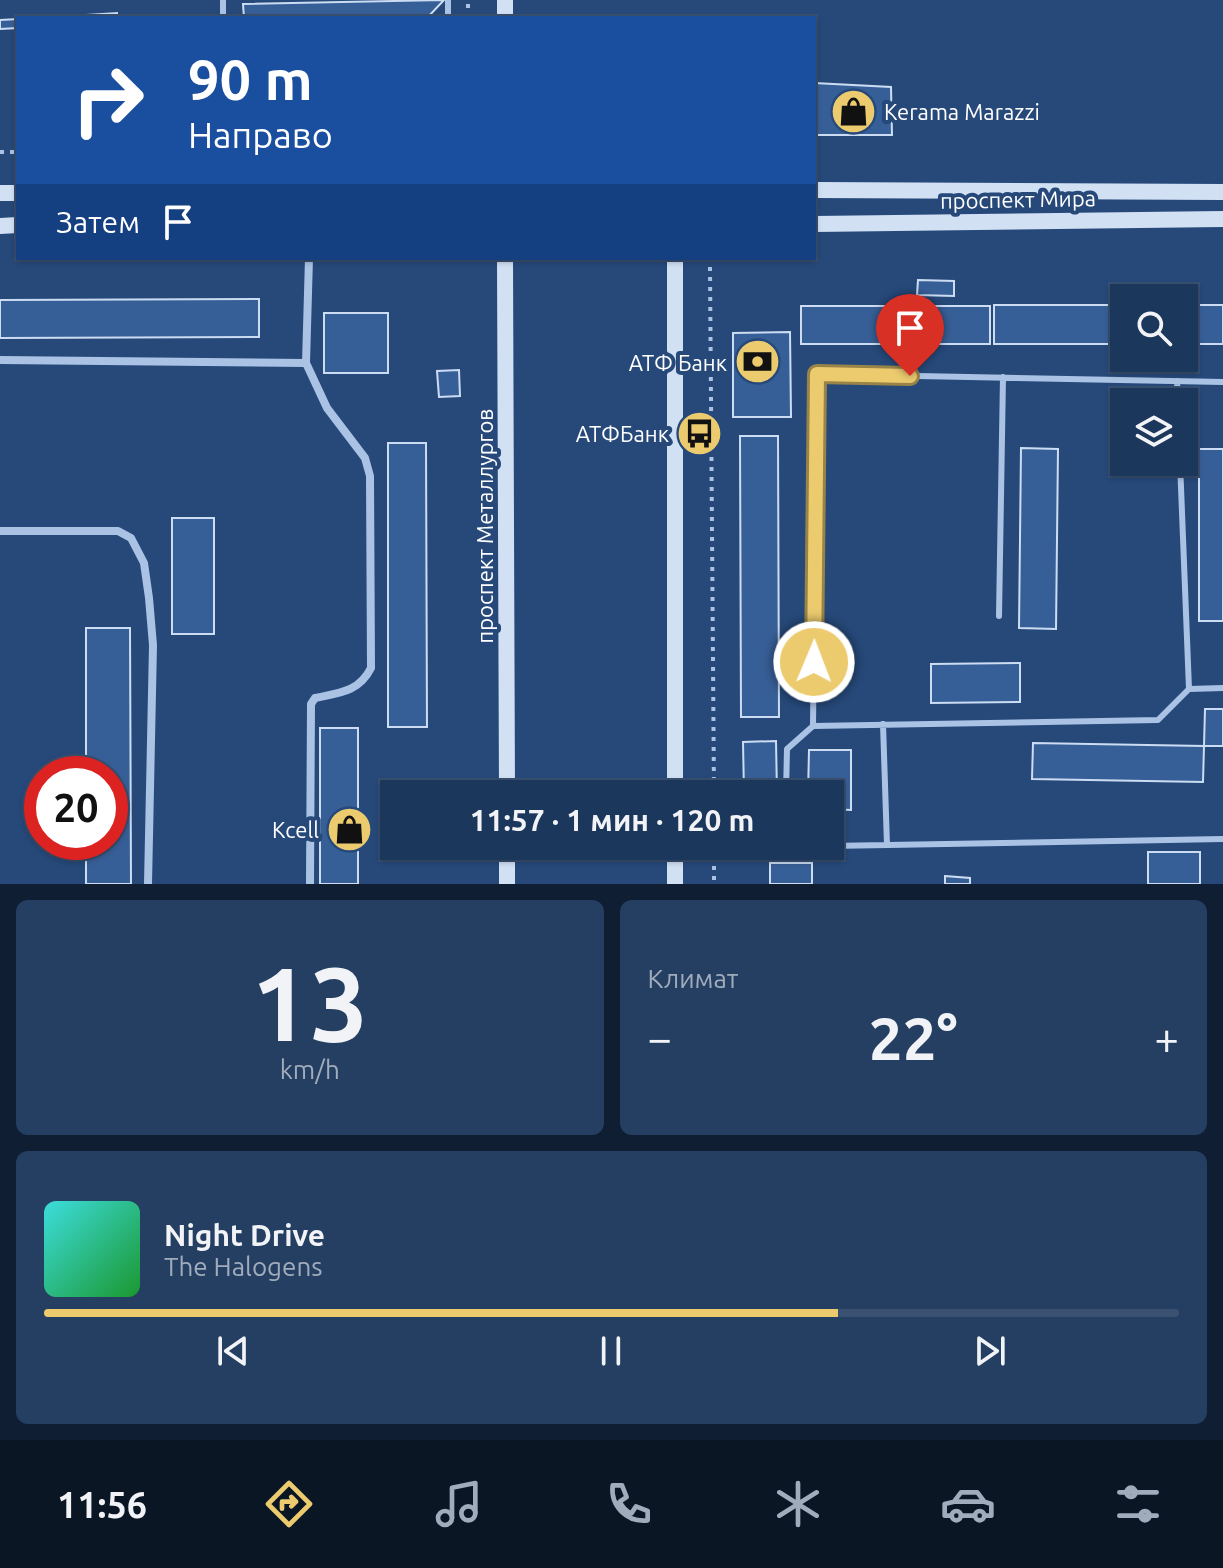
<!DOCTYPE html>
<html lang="ru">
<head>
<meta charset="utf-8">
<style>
  body { margin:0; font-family:Ubuntu,sans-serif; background:#253f62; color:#f1f3f6; height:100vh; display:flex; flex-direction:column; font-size:30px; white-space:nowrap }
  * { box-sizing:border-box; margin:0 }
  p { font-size:26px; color:#a0acbb }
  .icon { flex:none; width:44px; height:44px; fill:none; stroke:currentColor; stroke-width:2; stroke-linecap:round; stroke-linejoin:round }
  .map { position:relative; height:884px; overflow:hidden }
  .side { display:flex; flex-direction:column; gap:16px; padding:16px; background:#0f1e33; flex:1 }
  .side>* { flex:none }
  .guide { position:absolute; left:16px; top:16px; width:800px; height:244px; border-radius:0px; box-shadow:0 2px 6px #0004,0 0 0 2px #3a5172; background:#1a4fa0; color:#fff; overflow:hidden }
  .tools { position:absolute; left:1110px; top:284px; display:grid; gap:16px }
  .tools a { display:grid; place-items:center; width:88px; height:88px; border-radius:0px; background:#1c375c; box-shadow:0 2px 6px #0004,0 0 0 2px #3a5172; font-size:40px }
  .speed { position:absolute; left:24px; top:756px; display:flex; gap:16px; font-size:40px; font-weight:700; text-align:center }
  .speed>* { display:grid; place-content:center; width:104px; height:104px; border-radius:50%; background:#1c375c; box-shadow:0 2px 6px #0004,0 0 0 2px #3a5172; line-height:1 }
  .speed .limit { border:12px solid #d22; background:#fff; color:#111 }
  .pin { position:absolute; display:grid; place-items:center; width:68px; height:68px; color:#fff; margin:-82px -34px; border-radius:50% 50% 50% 0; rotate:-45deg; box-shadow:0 0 8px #0007 }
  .pin .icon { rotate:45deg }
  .me { position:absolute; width:88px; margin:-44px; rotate:1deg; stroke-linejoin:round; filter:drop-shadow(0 0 6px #0008) }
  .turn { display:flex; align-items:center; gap:28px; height:168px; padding:0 40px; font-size:36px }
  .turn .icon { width:104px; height:104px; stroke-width:2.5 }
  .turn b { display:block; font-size:56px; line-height:68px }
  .then { display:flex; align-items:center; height:76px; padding:0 40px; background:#0003; gap:16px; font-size:30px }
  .big { font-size:60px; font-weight:600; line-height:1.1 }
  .side .card { flex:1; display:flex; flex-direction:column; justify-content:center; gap:12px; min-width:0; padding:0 28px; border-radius:12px; background:#253f62 }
  .side .dial { align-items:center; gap:0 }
  .dial b { font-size:104px; line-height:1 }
  .song { display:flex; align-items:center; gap:24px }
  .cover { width:96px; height:96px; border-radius:12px; background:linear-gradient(135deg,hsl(180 70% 55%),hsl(130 70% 35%)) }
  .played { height:8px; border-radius:4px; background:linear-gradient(90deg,#eccb6f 70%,#3a5172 70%) }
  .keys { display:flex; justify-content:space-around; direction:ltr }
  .heat { display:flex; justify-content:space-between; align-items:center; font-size:44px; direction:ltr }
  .side .tiles { flex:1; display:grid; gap:16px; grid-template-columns:1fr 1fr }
  .card:last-child { grid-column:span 2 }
  .trip { position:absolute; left:380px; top:780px; width:464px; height:80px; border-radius:0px; background:#1c375c; box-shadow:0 2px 6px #0004,0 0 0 2px #3a5172; font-weight:600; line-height:80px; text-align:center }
  .dock { display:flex; height:128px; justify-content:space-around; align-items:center; background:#0b1625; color:#a0acbb }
  .dock .icon { width:56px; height:56px }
  .dock .selected { color:#eccb6f }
  .dock b { font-size:36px; color:#f1f3f6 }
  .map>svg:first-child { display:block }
  .building { fill:#375f97; stroke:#ccddf3; stroke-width:2 }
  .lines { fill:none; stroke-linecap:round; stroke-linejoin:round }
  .path { stroke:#aac2e4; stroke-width:4; stroke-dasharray:4 6; stroke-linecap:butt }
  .service { stroke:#aac2e4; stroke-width:6 }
  .minor { stroke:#aac2e4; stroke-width:8 }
  .secondary { stroke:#d2e0f4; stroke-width:16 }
  .route-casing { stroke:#998448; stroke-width:20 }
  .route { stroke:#eccb6f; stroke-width:14 }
  .labels { text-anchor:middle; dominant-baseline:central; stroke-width:8; stroke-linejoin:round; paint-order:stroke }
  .poi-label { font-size:22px; fill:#fff; stroke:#26497a; text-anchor:end }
  .street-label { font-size:22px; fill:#fff; stroke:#26497a }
</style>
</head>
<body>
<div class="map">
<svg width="1223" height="884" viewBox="0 0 1223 884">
  <rect width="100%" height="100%" fill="#26497a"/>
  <path class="building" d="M444,0L427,18H244L243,4Z
    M117,13V18H38Z
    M18,19V28L0,29V20Z
    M814,83L891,87L892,135H814Z
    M918,280L954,281V296L917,295Z
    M259,299V337L0,338V300Z
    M994,305H1124V344H994Z
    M1184,305H1223V344H1184Z
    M801,306H990V344H801Z
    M324,313H388V373H324Z
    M790,332L791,417H733V333Z
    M459,370L460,396L439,397L437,371Z
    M740,436H778L779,717H741Z
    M388,443H426L427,727H388Z
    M1021,448L1058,449L1056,629L1019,628Z
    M1199,449H1223V621H1199Z
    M172,518H214V634H172Z
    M86,628H130L131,884H86V842H110V774H86Z
    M1020,663V702L931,703V664Z
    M1205,709H1223V746H1204Z
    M320,728H358V884H320Z
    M776,741L777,794H744L743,742Z
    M1033,743L1204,746L1203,782L1032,779Z
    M809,750H851V810L830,809V794H808Z
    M430,792L394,794V846H436L435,854L428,859H394L392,794Z
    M1148,852H1200V884H1148Z
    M770,863H812V884H770Z
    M945,876L970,878V884H945Z"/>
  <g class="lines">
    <path class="path" d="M468,18V0
      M0,152H18
      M710,267L714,794
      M714,846V884"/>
    <path class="service" d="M223,0V18
      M448,18V0
      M1177,381L1178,402
      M1180,462L1189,689
      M999,616L1003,377
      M883,724L887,845
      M813,726L1158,720L1189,689L1223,688
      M786,794L787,749L813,726L817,374L1223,382
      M778,846H804
      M830,846L1223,839"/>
    <path class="minor" d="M0,360L306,363L309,258
      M306,363L327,408L365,458L370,476L371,668C359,692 339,693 315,698L311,704L310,884
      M0,531H118L131,538L144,563L149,598L153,645L148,884"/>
    <path class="secondary" d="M505,0V18
      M814,190L1223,192
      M0,193H18
      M814,224L1223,219
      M0,226L18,225
      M505,258L507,794
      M675,794V258
      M507,846V884
      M675,846V884"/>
  </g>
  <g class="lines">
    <defs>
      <path id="route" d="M814,662L817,374L910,376"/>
    </defs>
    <use href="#route" class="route-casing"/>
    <use href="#route" class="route"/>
  </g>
  <defs>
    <symbol id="shop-disc" viewBox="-11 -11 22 22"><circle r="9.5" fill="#eccb6f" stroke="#26497a"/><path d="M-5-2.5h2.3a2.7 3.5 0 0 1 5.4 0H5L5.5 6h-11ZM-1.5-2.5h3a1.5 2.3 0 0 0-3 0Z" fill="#111"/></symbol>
    <symbol id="bank-disc" viewBox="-11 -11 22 22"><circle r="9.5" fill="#eccb6f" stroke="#26497a"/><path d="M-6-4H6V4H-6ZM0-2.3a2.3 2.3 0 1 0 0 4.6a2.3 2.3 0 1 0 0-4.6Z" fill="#111"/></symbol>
    <symbol id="bus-disc" viewBox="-11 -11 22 22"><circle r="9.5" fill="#eccb6f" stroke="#26497a"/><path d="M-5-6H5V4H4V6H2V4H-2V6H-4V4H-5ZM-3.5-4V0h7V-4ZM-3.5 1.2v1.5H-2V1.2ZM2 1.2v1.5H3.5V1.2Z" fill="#111"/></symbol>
  </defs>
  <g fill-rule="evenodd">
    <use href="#shop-disc" x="828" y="86" width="51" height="51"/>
    <use href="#bank-disc" x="732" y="336" width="51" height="51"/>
    <use href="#bus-disc" x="674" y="408" width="51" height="51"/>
    <use href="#shop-disc" x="324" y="804" width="51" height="51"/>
  </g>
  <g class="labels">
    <g class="poi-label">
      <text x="884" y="111" text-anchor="start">Kerama Marazzi</text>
      <text x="727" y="362">АТФ Банк</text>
      <text x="669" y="433">АТФБанк</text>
      <text x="319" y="829">Kcell</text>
    </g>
    <g class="street-label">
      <text transform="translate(1018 199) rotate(-1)">проспект Мира</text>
      <text transform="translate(484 526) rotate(-90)">проспект Металлургов</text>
    </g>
  </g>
</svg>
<div class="tools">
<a><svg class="icon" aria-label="search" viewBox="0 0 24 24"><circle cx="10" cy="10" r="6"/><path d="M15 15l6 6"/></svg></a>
<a><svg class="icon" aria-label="layers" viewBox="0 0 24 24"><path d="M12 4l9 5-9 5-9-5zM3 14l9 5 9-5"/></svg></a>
</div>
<div class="speed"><div class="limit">20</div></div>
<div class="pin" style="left:910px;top:376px;background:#d93025"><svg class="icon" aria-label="arrive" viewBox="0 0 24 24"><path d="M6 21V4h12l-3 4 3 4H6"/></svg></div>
<svg class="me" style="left:814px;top:662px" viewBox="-20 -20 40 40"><circle r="17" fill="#eccb6f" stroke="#fff" stroke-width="3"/><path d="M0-11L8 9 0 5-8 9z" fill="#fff"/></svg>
<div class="trip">11:57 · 1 мин · 120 m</div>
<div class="guide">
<div class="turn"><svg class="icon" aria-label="right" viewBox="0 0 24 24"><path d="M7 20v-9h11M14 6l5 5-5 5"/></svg><div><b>90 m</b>Направо</div></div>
<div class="then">Затем<svg class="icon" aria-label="arrive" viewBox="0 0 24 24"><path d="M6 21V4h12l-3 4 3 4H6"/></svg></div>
</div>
</div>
<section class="side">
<div class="tiles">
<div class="card dial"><b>13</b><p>km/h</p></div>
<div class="card"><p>Климат</p>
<div class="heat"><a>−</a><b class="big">22°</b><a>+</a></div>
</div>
<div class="card">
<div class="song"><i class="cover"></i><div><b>Night Drive</b><p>The Halogens</p></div></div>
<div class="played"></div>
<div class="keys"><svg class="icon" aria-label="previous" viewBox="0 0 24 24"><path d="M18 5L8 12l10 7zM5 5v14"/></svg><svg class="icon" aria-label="pause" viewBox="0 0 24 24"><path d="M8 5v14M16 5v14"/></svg><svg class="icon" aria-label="next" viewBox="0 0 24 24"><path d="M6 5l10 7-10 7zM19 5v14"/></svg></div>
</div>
</div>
</section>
<nav class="dock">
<b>11:56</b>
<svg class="icon selected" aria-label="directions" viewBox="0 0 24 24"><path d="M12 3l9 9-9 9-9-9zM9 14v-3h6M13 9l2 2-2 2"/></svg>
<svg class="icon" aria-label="music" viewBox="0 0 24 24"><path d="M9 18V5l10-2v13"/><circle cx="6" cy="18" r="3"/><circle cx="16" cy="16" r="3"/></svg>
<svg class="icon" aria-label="phone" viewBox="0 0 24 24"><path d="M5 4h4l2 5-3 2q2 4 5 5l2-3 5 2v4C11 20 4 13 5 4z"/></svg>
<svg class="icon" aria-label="climate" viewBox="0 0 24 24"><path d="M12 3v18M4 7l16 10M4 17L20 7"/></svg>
<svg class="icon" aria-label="car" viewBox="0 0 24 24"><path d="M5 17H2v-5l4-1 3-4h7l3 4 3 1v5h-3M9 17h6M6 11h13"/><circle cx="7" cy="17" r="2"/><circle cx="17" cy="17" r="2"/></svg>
<svg class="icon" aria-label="filters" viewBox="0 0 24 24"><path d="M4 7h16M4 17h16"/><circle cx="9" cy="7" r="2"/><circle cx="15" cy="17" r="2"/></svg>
</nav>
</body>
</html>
